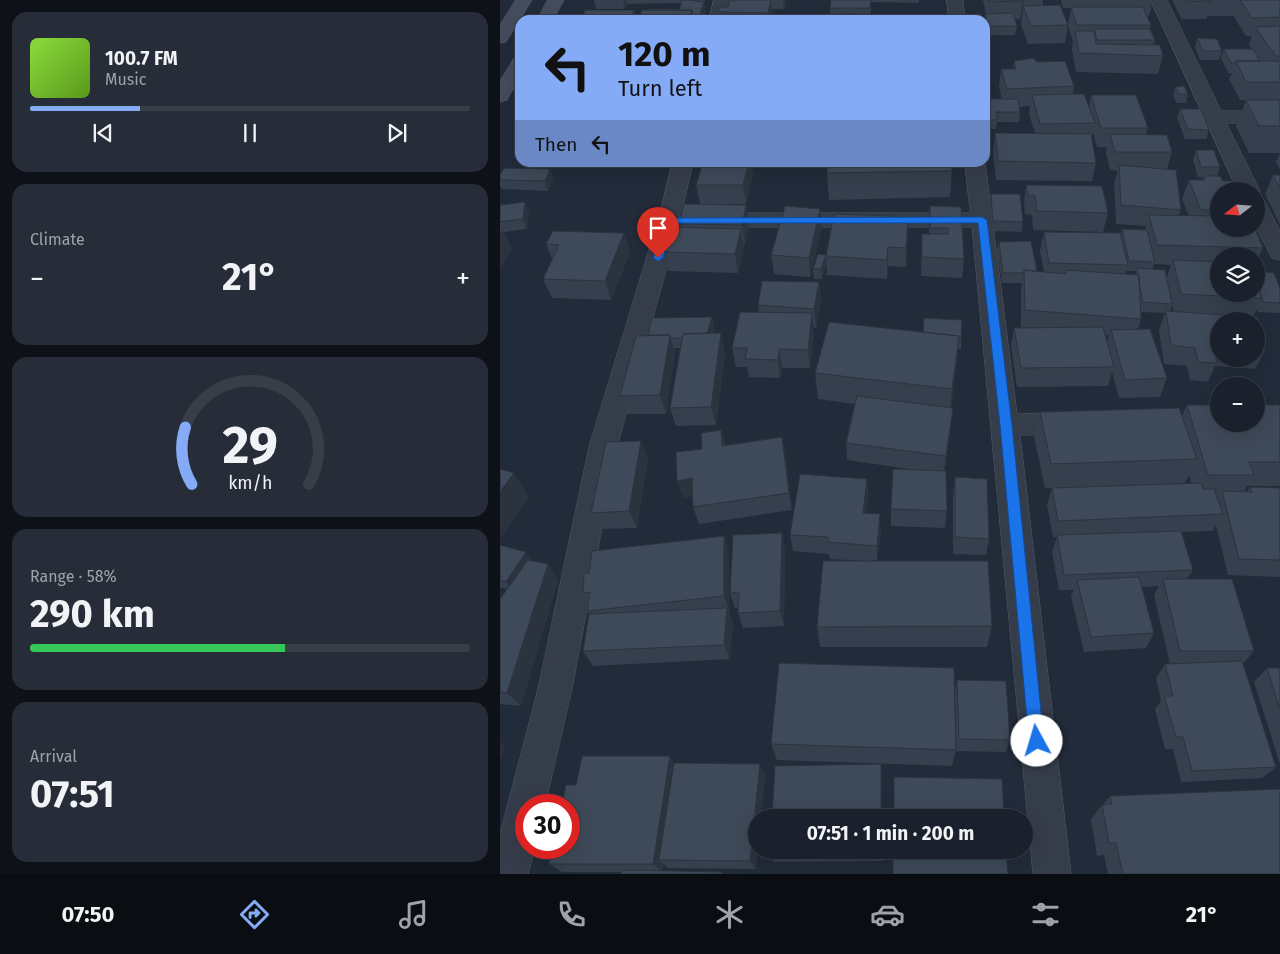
<!DOCTYPE html>
<html lang="en">
<head>
<meta charset="utf-8">
<style>
  body { margin:0; font-family:"Fira Sans",sans-serif; background:#272d38; color:#f1f3f6; height:100vh; display:flex; flex-direction:column; font-size:19px; white-space:nowrap }
  * { box-sizing:border-box; margin:0 }
  p { font-size:16px; color:#9fa3a9 }
  .icon { flex:none; width:28px; height:28px; fill:none; stroke:currentColor; stroke-width:2; stroke-linecap:round; stroke-linejoin:round }
  .map { position:relative; flex:1; overflow:hidden }
  .details { display:flex; flex-direction:column; gap:12px; padding:12px; background:#0e1218; width:500px }
  .details>* { flex:none }
  .guide { position:absolute; left:15px; top:15px; width:475px; height:152px; border-radius:15px; box-shadow:0 5px 20px #0002,0 0 0 1px #383e48; background:#85abf7; color:#111; overflow:hidden }
  .needle { width:32px; rotate:253deg }
  .fabs { position:absolute; left:710px; top:182px; display:grid; gap:10px }
  .fabs a { display:grid; place-items:center; width:55px; height:55px; border-radius:50%; background:#1a202c; box-shadow:0 5px 20px #0002,0 0 0 1px #383e48; font-size:25px }
  .speed { position:absolute; left:15px; top:794px; display:flex; gap:10px; font-size:25px; font-weight:700; text-align:center }
  .speed>* { display:grid; place-content:center; width:65px; height:65px; border-radius:50%; background:#1a202c; box-shadow:0 5px 20px #0002,0 0 0 1px #383e48; line-height:1 }
  .speed .limit { border:8px solid #d22; background:#fff; color:#111 }
  .pin { position:absolute; display:grid; place-items:center; width:42px; height:42px; color:#fff; margin:-51px -21px; border-radius:50% 50% 50% 0; rotate:-45deg; box-shadow:0 0 5px #0007 }
  .pin .icon { rotate:45deg }
  .me { position:absolute; width:55px; margin:-28px; rotate:354deg; stroke-linejoin:round; filter:drop-shadow(0 0 4px #0008) }
  .turn { display:flex; align-items:center; gap:18px; height:105px; padding:0 20px; font-size:22px }
  .turn .icon { width:65px; height:65px; stroke-width:2.5 }
  .turn b { display:block; font-size:35px; line-height:42px }
  .then { display:flex; align-items:center; height:48px; padding:0 20px; background:#0003; gap:10px; font-size:19px }
  .big { font-size:38px; font-weight:700; line-height:1.1 }
  .details .card { flex:1; display:flex; flex-direction:column; justify-content:center; gap:8px; min-width:0; padding:0 18px; border-radius:15px; background:#272d38 }
  .details .dial { align-items:center; gap:0 }
  .dial svg { height:130px; overflow:visible; fill:none; stroke:#383e48; stroke-width:7; stroke-linecap:round; text-anchor:middle }
  .dial text { fill:#f1f3f6; stroke:none }
  .song { display:flex; align-items:center; gap:15px }
  .cover { width:60px; height:60px; border-radius:8px; background:linear-gradient(135deg,hsl(90 70% 55%),hsl(90 70% 35%)) }
  .played { height:5px; border-radius:2px; background:linear-gradient(90deg,#85abf7 25%,#383e48 25%) }
  .keys { display:flex; justify-content:space-around; direction:ltr }
  .heat { display:flex; justify-content:space-between; align-items:center; font-size:28px; direction:ltr }
  .charge { height:8px; border-radius:4px; background:linear-gradient(90deg,#34c759 58%,#383e48 0) }
  .trip { position:absolute; left:248px; top:809px; width:285px; height:50px; border-radius:25px; background:#1a202c; box-shadow:0 5px 20px #0002,0 0 0 1px #383e48; font-weight:700; line-height:50px; text-align:center }
  .menu { display:flex; height:80px; justify-content:space-around; align-items:center; background:#0a0d12; color:#9fa3a9 }
  .menu .icon { width:35px; height:35px }
  .menu .active { color:#85abf7 }
  .menu b { font-size:22px; color:#f1f3f6 }
  main { display:flex; flex:1; min-height:0 }
  .map>svg:first-child { display:block }
  .lines { fill:none; stroke-linecap:round; stroke-linejoin:round }
  .street-casing { stroke:#515865; stroke-width:1 }
  .secondary-casing { stroke:#515865; stroke-width:1 }
  .street { fill:#363d4a; fill-rule:evenodd }
  .secondary { fill:#444c5d; fill-rule:evenodd }
  .wall { fill:#353f4d; fill-rule:evenodd }
  .shaded-wall { fill:#2b333e }
  .building { fill:#3e4959; stroke:#2b333e }
  .route { fill:#1a73e8; stroke:#114b97 }
</style>
</head>
<body>
<main>
<section class="details">
<div class="card">
<div class="song"><i class="cover"></i><div><b>100.7 FM</b><p>Music</p></div></div>
<div class="played"></div>
<div class="keys"><svg class="icon" aria-label="previous" viewBox="0 0 24 24"><path d="M18 5L8 12l10 7zM5 5v14"/></svg><svg class="icon" aria-label="pause" viewBox="0 0 24 24"><path d="M8 5v14M16 5v14"/></svg><svg class="icon" aria-label="next" viewBox="0 0 24 24"><path d="M6 5l10 7-10 7zM19 5v14"/></svg></div>
</div>
<div class="card"><p>Climate</p>
<div class="heat"><a>−</a><b class="big">21°</b><a>+</a></div>
</div>
<div class="card dial"><svg viewBox="0 0 100 80">
<path d="M14 69A42 42 0 1 1 86 69"/>
<path d="M14 69A42 42 0 0 1 10 34" stroke="#85abf7"/>
<text x="50" y="56" font-size="32" font-weight="700">29</text>
<text x="50" y="72" font-size="11">km/h</text>
</svg></div>
<div class="card"><p>Range · 58%</p><b class="big">290 km</b><div class="charge"></div></div>
<div class="card"><p>Arrival</p><b class="big">07:51</b></div>
</section>
<div class="map">
<svg width="780" height="874" viewBox="0 0 780 874">
  <rect width="100%" height="100%" fill="#222b3a"/>
  <g class="lines">
    <defs>
      <path id="street" d="M214,0H230L225,20H209Z
        M447,0H463L465,20H449Z
        M651,0H667L721,111H780V123H726L760,191L756,195V191H738Z
        M173,162H193L180,220L117,447L72,689L45,805H26V848H35L28,874H0V834L38,689L89,447L158,220Z
        M465,162H485L517,414L575,412L585,416L589,423L585,430L575,434L520,435L571,874H533L472,227H211L203,225L200,220L203,215L211,213H470Z
        M756,198L764,200L780,231V260L772,258L756,228Z"/>
      <path id="secondary" d="M16,0H32L6,42L0,43V25Z
        M48,0H64L53,20H37Z
        M20,57V77L7,100L0,102V81L14,58Z"/>
    </defs>
    <use href="#street" class="street-casing"/>
    <use href="#secondary" class="secondary-casing"/>
    <use href="#street" class="street"/>
    <use href="#secondary" class="secondary"/>
  </g>
  <path class="wall" d="M94,0H205L204,3L205,11L202,20H137L179,10L181,3L127,4L125,9H96Z
    M227,0H286V3L284,9H272L273,17H283L284,20H217L219,16L217,7H228V5Z
    M331,0H419V3L371,2V15L387,16V20H331L330,8Z
    M483,0H543V5L568,25L571,8H563L561,0H653L649,16H647L651,25L650,29L655,40L654,45L663,56L658,74L576,72L572,49L573,43L568,25L565,43L528,44L521,24L522,16L520,19H515L517,26L515,35H487L484,20L485,14H486Z
    M673,0H780V169L776,162L780,153H749L736,126L746,100H740L729,79L732,73H728L721,58L724,49H752L749,45L752,36H746L734,17V16H707L706,19H682L672,1Z
    M697,38L722,51L719,60H700L695,48Z
    M533,58L537,62L565,61L574,86L573,94H584L589,107L591,95H636L648,128L646,135H667L672,152L667,169L676,170L681,210L679,215L689,216L682,199L689,180H702L703,177H698L693,160L696,150H714L720,167L717,176H720L723,181H735L740,191H719V229H755L763,248L756,262V256H719V294H756V271L774,273L780,289V313L758,312L757,309L753,317H757L765,350L755,369L715,366L708,382L690,380L687,366L664,364L659,330L665,313L641,312V319L638,329H650L667,378L660,397L619,398L612,372L608,386L517,387L511,346L514,328L521,327V289L522,283H502L497,251L499,242L531,241L537,271L544,272L540,251L544,232L620,233V234L622,229L645,230L646,226L616,224L614,184L618,171L610,170L606,153L607,147H597L593,132L591,139L596,163L592,181L496,180L493,152L495,133H535L529,114L530,106L519,107L520,112L519,122H497L496,129H485V99H502L499,87L501,69H513L514,61ZM654,264L671,265L667,277L665,270L653,269ZM626,270V271H636L635,275L625,274ZM672,305L674,312H670ZM719,321H756V359H719ZM605,335H609L607,342Z
    M675,87L688,94L686,103H677L673,96Z
    M680,109L709,130L706,139H685L677,118Z
    M203,162H251L253,176L246,204H200L196,185Z
    M281,162H323V166H282Z
    M50,169L54,179L48,191L2,189L0,185V175Z
    M452,171L450,197L329,200L327,173Z
    M773,175H780V225L765,194Z
    M526,185L608,213L603,232L533,230L532,215L525,214L524,204Z
    M491,194L523,222L522,232L492,231L490,204Z
    M25,202L29,212L27,229L4,232L12,249L0,268V205Z
    M246,205L249,224L245,244H243L244,248L238,273L168,271L163,252L179,227V224Z
    M430,206L461,207L464,259L462,278L421,276L422,234H429Z
    M320,209L322,228L310,277L274,274L271,255Z
    M390,220L408,221L406,267L388,266L387,279L327,275L326,256Z
    M124,233L130,252L111,300L52,298L43,279L52,259L46,244Z
    M326,255V265L322,279H314L313,269Z
    M319,282L321,301L316,328L313,327L314,332L310,368H282L280,378L249,377L247,367H236L232,348L259,312L258,305Z
    M212,317L214,326L213,333L225,352L216,425L176,426L170,408L180,348H174L175,353L166,414H127L120,396L148,335Z
    M329,322L461,339V349H458L451,408V426L444,471L447,511L445,528L391,526V509L416,470L347,460L346,443L355,404L318,399L315,373Z
    M687,405H780V486H747L744,492H747L750,487L780,488V577L728,575L716,525L713,531L681,532L693,570L687,579L754,651L743,664L776,767L762,778L681,782L673,749H665L655,709L661,701L656,678L665,664H670L654,595L659,586L642,587L654,633L646,648L584,652L571,596L574,590H559L552,552L557,537H553L547,505L552,488H545L534,437L540,412L682,416ZM689,475L691,483H685Z
    M221,430L225,445L282,437L285,455L292,510L199,524L193,507V496L183,498L202,449Z
    M141,441L148,459L137,528L100,529L91,513Z
    M455,477L489,539L486,555L453,554V495Z
    M367,479L368,496L366,513L381,531L377,561L492,626L487,647H320L317,627L365,561L330,559L329,554L293,551L290,535Z
    M224,536L229,552V611L233,623L230,659L93,666L83,651L89,614L87,611L88,602L83,593L89,573Z
    M0,545L26,552L31,561L58,580L21,706L0,704V599L7,589L0,587Z
    M285,549L284,626L243,628L238,613V608H235L230,593Z
    M767,668H780V764L754,682Z
    M457,680L510,740L506,752L456,751L455,693Z
    M271,744L456,750L452,766L277,760Z
    M174,763L265,775L261,818H256V869L168,868L163,864L162,871L122,872H62L49,864L76,785Z
    M610,796L780,874H608L604,855L597,856L591,819L602,805H603Z
    M382,850V861L274,862L269,854Z"/>
  <path class="shaded-wall" d="M123,0H126L127,4L125,9Z
    M271,0L273,18L268,20V13Z
    M283,0H286V3L284,9Z
    M523,0H524L522,16L520,19Z
    M204,2L205,11L202,20H199V17Z
    M134,10H135L137,20H130Z
    M192,10L194,20H189Z
    M249,162H251L253,176L246,204L243,185Z
    M50,169L54,179L48,191L45,181Z
    M25,202L29,212L27,229L23,219Z
    M246,205L249,224L245,244L242,225Z
    M320,209L322,228L310,277L309,258Z
    M408,221V240L406,267V248Z
    M241,229L244,248L238,273L235,254Z
    M3,230L12,249L0,268V235Z
    M124,233L130,252L111,300L105,281Z
    M388,247V266L387,279V260Z
    M326,255V265L322,279L321,269Z
    M319,282L321,301L316,328L314,309Z
    M312,313L314,332L310,368L308,350Z
    M212,317L214,326L209,347L206,337Z
    M221,333L225,352L216,425L211,407Z
    M170,335L175,353L166,414L160,395Z
    M459,336L457,362L450,414L452,389Z
    M279,349L282,368L280,378L278,360Z
    M453,408L451,426L444,474L446,456Z
    M221,430L226,448L222,446Z
    M282,437L285,455L292,510L289,493Z
    M141,441L148,459L137,528L129,511Z
    M14,473L29,497L0,539V492Z
    M192,478L198,496L183,498L177,481Z
    M367,479L368,496L364,529L363,513Z
    M380,514L381,531L377,562V546Z
    M282,533L285,549L284,626L280,611Z
    M224,536L229,552V611L224,596Z
    M26,552L32,560L12,590L6,582Z
    M48,564L58,580L21,706L7,693Z
    M227,608L233,623L230,659L224,645Z
    M0,742L5,746L0,760Z
    M170,756L177,768L159,860L163,864L162,872L153,864Z
    M260,764L265,775L261,818H256V850H258L256,869L250,861Z"/>
  <path class="building" d="M182,0H190L204,2L199,17H193L192,10H179Z
    M230,0H271L268,13L220,12L217,7H228Z
    M331,0H371L370,8H330Z
    M489,0H523L522,1L489,2Z
    M686,0H710L711,1L686,2Z
    M740,0H780V17L752,18Z
    M560,5L568,25L531,26L523,6Z
    M571,7H643L651,25H577Z
    M150,9H176V10Z
    M85,10H134L130,20H133H81Z
    M142,10H192L189,20H137Z
    M340,13L387,16L386,20H339Z
    M513,13L517,26H487L485,14Z
    M464,14H481L482,20H465Z
    M219,15L283,17V20H217Z
    M420,15H433L434,20H421Z
    M780,26V56H776L755,27Z
    M594,29H650L655,40H597Z
    M575,31H594L596,44L660,45L663,56L579,53Z
    M697,38L717,39L722,51H703Z
    M724,49H753L760,61H736L735,63H731Z
    M533,58L537,62L565,61L574,86L507,89L501,69H516L514,61Z
    M736,61H780V82H746Z
    M684,86L688,94H679L675,87Z
    M584,94L595,123L540,124L532,95Z
    M591,95H636L648,128H601Z
    M485,99H518L520,112H496L497,120H485Z
    M746,100H780V126H759Z
    M680,109H701L709,130L688,129Z
    M495,133L591,134L596,163L498,161Z
    M610,134L667,135L672,152H615Z
    M696,150H714L720,167H701Z
    M203,162H249L243,185H196Z
    M327,162H451L452,171L327,173Z
    M619,165L676,170L681,210L621,205Z
    M4,168L50,169L45,181L0,180V175Z
    M773,175H780V189Z
    M704,176H720L723,181H735L740,191H719V210H701L689,180H705Z
    M526,185L602,186L608,213L537,211L535,196L528,195Z
    M491,194H520L523,222L493,221Z
    M25,202L23,219L0,222V205Z
    M184,204L246,205L242,225L179,224Z
    M285,206L320,209L309,258L271,255Z
    M430,206L461,207L464,259L422,257V234H448V228H430Z
    M334,214L390,216V220L408,221L406,248L388,247L387,260L326,256Z
    M649,215L719,216V229H755L763,248L657,245Z
    M171,227L241,229L235,254L163,252Z
    M622,229L647,230L655,262L629,261Z
    M53,231L124,233L105,281L43,279L59,245L46,244Z
    M544,232L620,233L628,265L549,263Z
    M531,241L537,271L524,270V273H503L499,242Z
    M318,254L326,255L321,269H313Z
    M673,260L719,262V294H756V279L762,298L681,294Z
    M637,268L665,270L672,304L643,302L639,283V275H638Z
    M524,270L566,274V270L639,275L641,319L525,310Z
    M756,271L774,273L780,289V303L763,302L756,279Z
    M262,281L319,282L314,309L258,305Z
    M666,311L757,317L765,350H756V321H719V347H714L717,363L698,362L695,348L671,345Z
    M240,312L312,313L308,350L279,349L278,360L245,359L247,348H232Z
    M212,317L207,333L183,334L182,338H171L170,335H148L152,318Z
    M424,318L462,320L461,339H459V336L423,332Z
    M329,322L459,336L452,389L315,373Z
    M603,327L614,367L521,368L514,328Z
    M650,329L667,378L625,380L611,330Z
    M221,333L211,407L170,408L183,334Z
    M170,335L160,395L120,396L136,336Z
    M357,396L453,408L446,456L346,443Z
    M687,405H719V424H756V405H780V462H749L754,475H708Z
    M679,408L697,459L551,464L540,412Z
    M221,430L222,446L282,437L289,493L193,507L192,478L177,481L176,452L202,449L201,433Z
    M141,441L129,511L91,513L106,442Z
    M0,469L14,473L0,492Z
    M393,469L446,471L447,511L391,509Z
    M300,474L367,479L363,513L380,514L377,546L328,542V537L290,535Z
    M455,477L487,479L489,539L455,537Z
    M701,483L703,489H714L723,514L558,521L552,488Z
    M750,487L780,488V560L739,559L722,491L752,492Z
    M681,531L693,570L564,575L557,535Z
    M282,533L280,611L238,613L239,592L230,593L233,535Z
    M224,536V596L87,611L90,592L83,593L84,573H89L92,551Z
    M0,545L26,552L6,582L0,580Z
    M28,560L48,564L7,693L0,692V599Z
    M323,561H488L492,626L317,627Z
    M639,577L654,633L591,637L577,580Z
    M663,579H732L754,651H680Z
    M227,608L224,645L83,651L89,614Z
    M742,661L776,767L692,771L683,737H676L664,696H673L665,664Z
    M279,663L454,668L456,750L271,744Z
    M767,668H780V709Z
    M457,680L506,681L510,740L459,739Z
    M82,756H170L153,864H49L52,848H69V805H62L66,785H76Z
    M174,763L260,764L250,861L159,860Z
    M381,764V818H272L275,766Z
    M394,777L502,779L504,818H394Z
    M780,789V874H623L616,843H609L602,805L612,804L610,796Z
    M269,850H381V852L269,854Z
    M393,850H506L508,874H393Z
    M122,870L222,872V874H121Z"/>
  <path class="route" d="M482,217L487,220L512,425L544,741L542,746L537,748L531,746L529,741L500,425L478,223H173L163,258L158,261L153,258L165,220L169,218Z"/>
</svg>
<div class="fabs">
<a><svg class="needle" viewBox="-14 -14 28 28"><path d="M0-13l5 13h-10z" fill="#e53935"/><path d="M0 13l5-13h-10z" fill="#9fa3a9"/></svg></a>
<a><svg class="icon" aria-label="layers" viewBox="0 0 24 24"><path d="M12 4l9 5-9 5-9-5zM3 14l9 5 9-5"/></svg></a>
<a>+</a>
<a>−</a>
</div>
<div class="speed"><div class="limit">30</div></div>
<div class="pin" style="left:158px;top:258px;background:#d93025"><svg class="icon" aria-label="arrive" viewBox="0 0 24 24"><path d="M6 21V4h12l-3 4 3 4H6"/></svg></div>
<svg class="me" style="left:537px;top:741px" viewBox="-20 -20 40 40"><circle r="19" fill="#fff"/><path d="M0-13L10 11 0 6-10 11z" fill="#1a73e8"/></svg>
<div class="trip">07:51 · 1 min · 200 m</div>
<div class="guide">
<div class="turn"><svg class="icon" aria-label="left" viewBox="0 0 24 24"><path d="M17 20v-9H6M10 6l-5 5 5 5"/></svg><div><b>120 m</b>Turn left</div></div>
<div class="then">Then<svg class="icon" aria-label="left" viewBox="0 0 24 24"><path d="M17 20v-9H6M10 6l-5 5 5 5"/></svg></div>
</div>
</div>
</main>
<nav class="menu">
<b>07:50</b>
<svg class="icon active" aria-label="directions" viewBox="0 0 24 24"><path d="M12 3l9 9-9 9-9-9zM9 14v-3h6M13 9l2 2-2 2"/></svg>
<svg class="icon" aria-label="music" viewBox="0 0 24 24"><path d="M9 18V5l10-2v13"/><circle cx="6" cy="18" r="3"/><circle cx="16" cy="16" r="3"/></svg>
<svg class="icon" aria-label="phone" viewBox="0 0 24 24"><path d="M5 4h4l2 5-3 2q2 4 5 5l2-3 5 2v4C11 20 4 13 5 4z"/></svg>
<svg class="icon" aria-label="climate" viewBox="0 0 24 24"><path d="M12 3v18M4 7l16 10M4 17L20 7"/></svg>
<svg class="icon" aria-label="car" viewBox="0 0 24 24"><path d="M5 17H2v-5l4-1 3-4h7l3 4 3 1v5h-3M9 17h6M6 11h13"/><circle cx="7" cy="17" r="2"/><circle cx="17" cy="17" r="2"/></svg>
<svg class="icon" aria-label="filters" viewBox="0 0 24 24"><path d="M4 7h16M4 17h16"/><circle cx="9" cy="7" r="2"/><circle cx="15" cy="17" r="2"/></svg>
<b>21°</b>
</nav>
</body>
</html>
